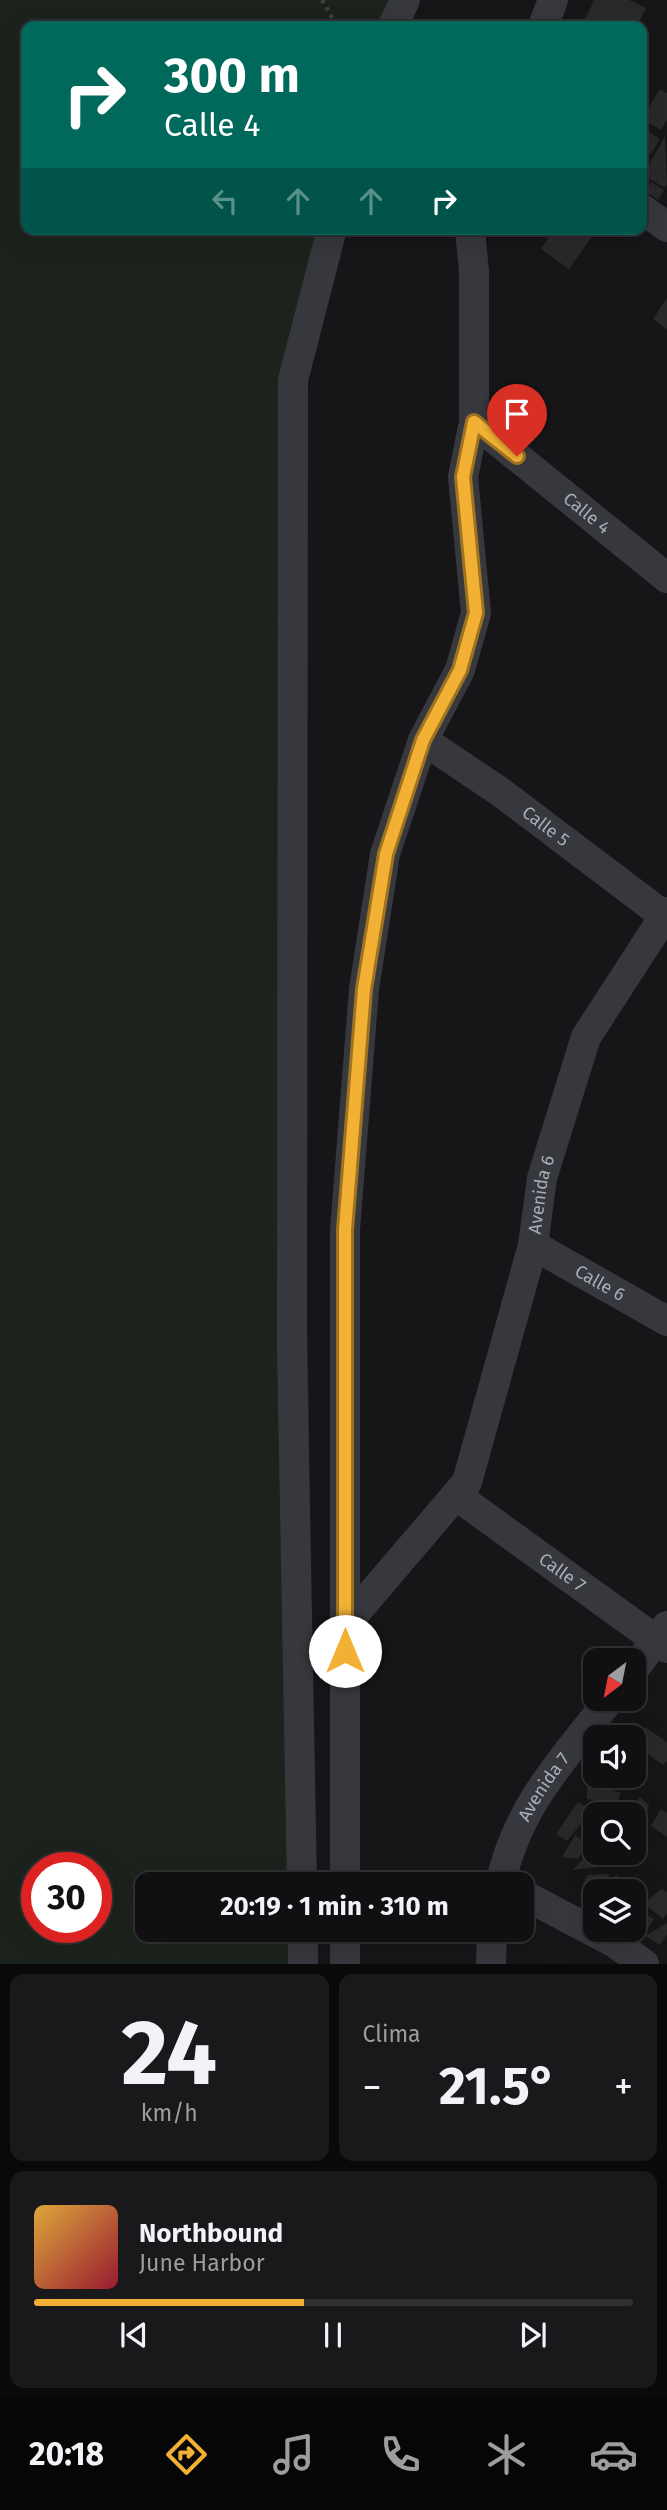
<!DOCTYPE html>
<html lang="es">
<head>
<meta charset="utf-8">
<style>
  body { margin:0; font-family:"Fira Sans",sans-serif; background:#19191b; color:#f1f3f6; height:100vh; display:flex; flex-direction:column; font-size:26px; white-space:nowrap }
  * { box-sizing:border-box; margin:0 }
  p { font-size:23px; color:#9c9d9f }
  .icon { flex:none; width:38px; height:38px; fill:none; stroke:currentColor; stroke-width:2; stroke-linecap:round; stroke-linejoin:round }
  .map { position:relative; height:1964px; overflow:hidden }
  .side { display:flex; flex-direction:column; gap:10px; padding:10px; background:#09090a; flex:1 }
  .side>* { flex:none }
  .hud { position:absolute; left:21px; top:21px; width:626px; height:214px; border-radius:14px; box-shadow:0 7px 28px #0002,0 0 0 2px #303032; background:#00695c; color:#fff; overflow:hidden }
  .needle { width:46px; rotate:212deg }
  .tools { position:absolute; left:583px; top:1648px; display:grid; gap:14px }
  .tools a { display:grid; place-items:center; width:63px; height:63px; border-radius:14px; background:#101012; box-shadow:0 7px 28px #0002,0 0 0 2px #303032; font-size:35px }
  .speed { position:absolute; left:21px; top:1852px; display:flex; gap:14px; font-size:35px; font-weight:700; text-align:center }
  .speed>* { display:grid; place-content:center; width:91px; height:91px; border-radius:50%; background:#101012; box-shadow:0 7px 28px #0002,0 0 0 2px #303032; line-height:1 }
  .speed .limit { border:10px solid #d22; background:#fff; color:#111 }
  .pin { position:absolute; display:grid; place-items:center; width:60px; height:60px; color:#fff; margin:-72px -30px; border-radius:50% 50% 50% 0; rotate:-45deg; box-shadow:0 0 7px #0007 }
  .pin .icon { rotate:45deg }
  .me { position:absolute; width:77px; margin:-38px; rotate:0deg; stroke-linejoin:round; filter:drop-shadow(0 0 5px #0008) }
  .turn { display:flex; align-items:center; gap:24px; height:147px; padding:0 28px; font-size:32px }
  .turn .icon { width:91px; height:91px; stroke-width:2.5 }
  .turn b { display:block; font-size:49px; line-height:60px }
  .lanes { display:flex; align-items:center; height:66px; padding:0 28px; background:#0003; justify-content:center; gap:35px; direction:ltr }
  .lanes .off { opacity:.35 }
  .big { font-size:52px; font-weight:700; line-height:1.1 }
  .side .card { flex:1; display:flex; flex-direction:column; justify-content:center; gap:10px; min-width:0; padding:0 24px; border-radius:14px; background:#19191b }
  .side .dial { align-items:center; gap:0 }
  .dial b { font-size:91px; line-height:1 }
  .song { display:flex; align-items:center; gap:21px }
  .cover { width:84px; height:84px; border-radius:10px; background:linear-gradient(135deg,hsl(40 70% 55%),hsl(350 70% 35%)) }
  .played { height:7px; border-radius:4px; background:linear-gradient(90deg,#f2b134 45%,#303032 45%) }
  .keys { display:flex; justify-content:space-around; direction:ltr }
  .heat { display:flex; justify-content:space-between; align-items:center; font-size:38px; direction:ltr }
  .side .tiles { flex:1; display:grid; gap:10px; grid-template-columns:1fr 1fr }
  .card:last-child { grid-column:span 2 }
  .trip { position:absolute; left:135px; top:1872px; width:399px; height:70px; border-radius:14px; background:#101012; box-shadow:0 7px 28px #0002,0 0 0 2px #303032; font-weight:700; line-height:70px; text-align:center }
  .tab-bar { display:flex; height:112px; justify-content:space-around; align-items:center; background:#060607; color:#9c9d9f }
  .tab-bar .icon { width:49px; height:49px }
  .tab-bar .on { color:#f2b134 }
  .tab-bar b { font-size:32px; color:#f1f3f6 }
  .map>svg:first-child { display:block }
  .green { fill:#1c231d; fill-rule:evenodd }
  .building { fill:#29292c }
  .lines { fill:none; stroke-linecap:round; stroke-linejoin:round }
  .path { stroke:#3d3f44; stroke-width:4.5; stroke-dasharray:3.5 5; stroke-linecap:butt }
  .minor { stroke:#37383d; stroke-width:30 }
  .route-casing { stroke:#9d7322; stroke-width:18 }
  .route { stroke:#f2b134; stroke-width:12 }
  .labels { text-anchor:middle; dominant-baseline:central; stroke-width:7; stroke-linejoin:round; paint-order:stroke }
  .street-label { font-size:18px; fill:#a8adb8; stroke:#111113 }
</style>
</head>
<body>
<div class="map">
<svg width="667" height="1964" viewBox="0 0 667 1964">
  <rect width="100%" height="100%" fill="#161618"/>
  <path class="green" d="M0,0H413L402,26H26V229H341L303,373V1082L309,1405L311,1885H147V1930H311V1964H0ZM37,1867H96V1927H37Z"/>
  <path class="building" d="M594,0H629L646,8L637,26H588L589,23L584,21Z
    M660,89L667,93V120L661,130L642,119Z
    M642,132L647,135L649,132L660,139L651,154L642,149Z
    M665,136L667,184L665,188L643,175Z
    M651,182L664,190L658,200L646,192Z
    M554,229H597L569,269L541,249Z
    M667,298V329L653,319Z
    M645,1727L667,1742V1761L663,1765L636,1745Z
    M587,1782L621,1793L617,1803L587,1799Z
    M640,1797L649,1805L646,1817L632,1807Z
    M578,1802L591,1811L567,1841L556,1834Z
    M661,1809L667,1813V1837L651,1826Z
    M575,1835L587,1844L578,1859L562,1857Z
    M591,1850L604,1858L597,1867L573,1870Z
    M610,1874L600,1892L583,1884L587,1875Z
    M616,1875L623,1880L616,1892H603Z
    M661,1889L667,1892V1913L663,1919L644,1904Z
    M638,1910L654,1919L637,1944L625,1935L627,1930H634V1919Z
    M667,1923V1934L660,1945L645,1936Z"/>
  <g class="lines">
    <path class="path" d="M322,0L337,26"/>
    <g class="minor">
      <path d="M393,26L405,0"/>
      <path d="M543,26L553,0"/>
      <path d="M642,209L667,227"/>
      <path id="s1" d="M474,422L667,578"/>
      <path id="s2" d="M423,740L499,791L667,918"/>
      <path id="s3" d="M533,1245L667,1321"/>
      <path id="s4" d="M457,1496L667,1648"/>
      <path id="s5" d="M345,1625L467,1482L533,1245L542,1178L586,1037L667,912"/>
      <path d="M634,1669L667,1626"/>
      <path d="M302,1885L292,1347L293,380L332,229"/>
      <path d="M345,1885V1230L364,989L385,854L423,740L460,670L476,613L463,477L474,422V272L470,229"/>
      <path id="s6" d="M500,1885C517,1806 562,1761 610,1699"/>
      <path d="M522,1894L615,1943L644,1964"/>
      <path d="M303,1930V1964"/>
      <path d="M345,1930V1964"/>
      <path d="M491,1964L492,1930"/>
    </g>
  </g>
  <g class="lines">
    <defs>
      <path id="route" d="M345,1651V1230L364,989L386,854L423,740L460,670L476,613L463,477L474,422L517,456"/>
    </defs>
    <use href="#route" class="route-casing"/>
    <use href="#route" class="route"/>
  </g>
  <g class="labels">
    <g class="street-label">
      <text stroke="none"><textPath href="#s1" startOffset="145">Calle 4</textPath></text>
      <text stroke="none"><textPath href="#s2" startOffset="150">Calle 5</textPath></text>
      <text stroke="none"><textPath href="#s5" startOffset="485">Avenida 6</textPath></text>
      <text stroke="none"><textPath href="#s3" startOffset="77">Calle 6</textPath></text>
      <text stroke="none"><textPath href="#s4" startOffset="130">Calle 7</textPath></text>
      <text stroke="none"><textPath href="#s6" startOffset="108">Avenida 7</textPath></text>
    </g>
  </g>
</svg>
<div class="tools">
<a><svg class="needle" viewBox="-14 -14 28 28"><path d="M0-13l5 13h-10z" fill="#e53935"/><path d="M0 13l5-13h-10z" fill="#9c9d9f"/></svg></a>
<a><svg class="icon" aria-label="sound" viewBox="0 0 24 24"><path d="M4 9h4l5-4v14l-5-4H4zM17 9q2 3 0 6"/></svg></a>
<a><svg class="icon" aria-label="search" viewBox="0 0 24 24"><circle cx="10" cy="10" r="6"/><path d="M15 15l6 6"/></svg></a>
<a><svg class="icon" aria-label="layers" viewBox="0 0 24 24"><path d="M12 4l9 5-9 5-9-5zM3 14l9 5 9-5"/></svg></a>
</div>
<div class="speed"><div class="limit">30</div></div>
<div class="pin" style="left:517px;top:456px;background:#d93025"><svg class="icon" aria-label="arrive" viewBox="0 0 24 24"><path d="M6 21V4h12l-3 4 3 4H6"/></svg></div>
<svg class="me" style="left:345px;top:1651px" viewBox="-20 -20 40 40"><circle r="19" fill="#fff"/><path d="M0-13L10 11 0 6-10 11z" fill="#f2b134"/></svg>
<div class="trip">20:19 · 1 min · 310 m</div>
<div class="hud">
<div class="turn"><svg class="icon" aria-label="right" viewBox="0 0 24 24"><path d="M7 20v-9h11M14 6l5 5-5 5"/></svg><div><b>300 m</b>Calle 4</div></div>
<div class="lanes"><svg class="icon off" aria-label="left" viewBox="0 0 24 24"><path d="M17 20v-9H6M10 6l-5 5 5 5"/></svg><svg class="icon off" aria-label="ahead" viewBox="0 0 24 24"><path d="M12 20V5M6 11l6-6 6 6"/></svg><svg class="icon off" aria-label="ahead" viewBox="0 0 24 24"><path d="M12 20V5M6 11l6-6 6 6"/></svg><svg class="icon" aria-label="right" viewBox="0 0 24 24"><path d="M7 20v-9h11M14 6l5 5-5 5"/></svg></div>
</div>
</div>
<section class="side">
<div class="tiles">
<div class="card dial"><b>24</b><p>km/h</p></div>
<div class="card"><p>Clima</p>
<div class="heat"><a>−</a><b class="big">21.5°</b><a>+</a></div>
</div>
<div class="card">
<div class="song"><i class="cover"></i><div><b>Northbound</b><p>June Harbor</p></div></div>
<div class="played"></div>
<div class="keys"><svg class="icon" aria-label="previous" viewBox="0 0 24 24"><path d="M18 5L8 12l10 7zM5 5v14"/></svg><svg class="icon" aria-label="pause" viewBox="0 0 24 24"><path d="M8 5v14M16 5v14"/></svg><svg class="icon" aria-label="next" viewBox="0 0 24 24"><path d="M6 5l10 7-10 7zM19 5v14"/></svg></div>
</div>
</div>
</section>
<nav class="tab-bar">
<b>20:18</b>
<svg class="icon on" aria-label="directions" viewBox="0 0 24 24"><path d="M12 3l9 9-9 9-9-9zM9 14v-3h6M13 9l2 2-2 2"/></svg>
<svg class="icon" aria-label="music" viewBox="0 0 24 24"><path d="M9 18V5l10-2v13"/><circle cx="6" cy="18" r="3"/><circle cx="16" cy="16" r="3"/></svg>
<svg class="icon" aria-label="phone" viewBox="0 0 24 24"><path d="M5 4h4l2 5-3 2q2 4 5 5l2-3 5 2v4C11 20 4 13 5 4z"/></svg>
<svg class="icon" aria-label="climate" viewBox="0 0 24 24"><path d="M12 3v18M4 7l16 10M4 17L20 7"/></svg>
<svg class="icon" aria-label="car" viewBox="0 0 24 24"><path d="M5 17H2v-5l4-1 3-4h7l3 4 3 1v5h-3M9 17h6M6 11h13"/><circle cx="7" cy="17" r="2"/><circle cx="17" cy="17" r="2"/></svg>
</nav>
</body>
</html>
